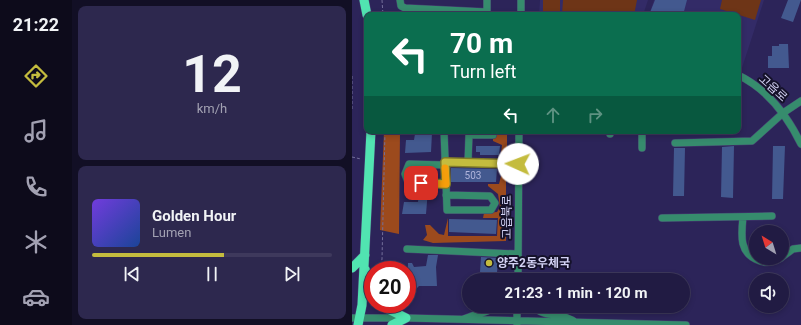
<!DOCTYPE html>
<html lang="en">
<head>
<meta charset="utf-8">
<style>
  body { margin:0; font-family:Roboto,"Noto Sans KR",sans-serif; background:#2d284e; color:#f1f3f6; height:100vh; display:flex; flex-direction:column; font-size:15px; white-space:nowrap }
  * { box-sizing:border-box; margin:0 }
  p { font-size:13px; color:#a2a1b2 }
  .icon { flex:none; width:22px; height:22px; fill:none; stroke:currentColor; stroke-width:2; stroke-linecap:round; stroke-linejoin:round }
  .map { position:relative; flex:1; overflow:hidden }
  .side { display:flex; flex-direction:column; gap:6px; padding:6px; background:#120f25; width:280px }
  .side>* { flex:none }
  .hud { position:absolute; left:12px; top:12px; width:377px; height:122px; border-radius:8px; box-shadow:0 2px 6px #0003,0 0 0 1px #3e395c; background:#0b6e4f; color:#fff; overflow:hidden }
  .needle { width:26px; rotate:322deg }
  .tools { position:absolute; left:397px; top:225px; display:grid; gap:8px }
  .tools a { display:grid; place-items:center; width:40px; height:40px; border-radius:50%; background:#211b43; box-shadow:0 2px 6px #0003,0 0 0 1px #3e395c; font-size:20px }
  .speed { position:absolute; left:12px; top:261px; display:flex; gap:8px; font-size:20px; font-weight:700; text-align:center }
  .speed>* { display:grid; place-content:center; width:52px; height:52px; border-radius:50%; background:#211b43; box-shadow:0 2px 6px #0003,0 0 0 1px #3e395c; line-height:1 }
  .speed .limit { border:6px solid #d22; background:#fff; color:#111 }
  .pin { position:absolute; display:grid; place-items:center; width:34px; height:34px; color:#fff; margin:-17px; border-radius:8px; box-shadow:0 2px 6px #0006 }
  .me { position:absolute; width:44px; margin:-22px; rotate:272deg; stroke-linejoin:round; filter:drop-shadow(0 0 3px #0008) }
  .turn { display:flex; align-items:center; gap:14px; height:84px; padding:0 20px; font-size:18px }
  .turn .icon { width:52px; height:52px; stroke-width:2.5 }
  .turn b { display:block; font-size:28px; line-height:34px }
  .lanes { display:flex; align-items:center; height:38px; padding:0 20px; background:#0003; justify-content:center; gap:20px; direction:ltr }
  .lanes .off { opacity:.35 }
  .side .tile { flex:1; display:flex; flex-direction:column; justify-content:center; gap:6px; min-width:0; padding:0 14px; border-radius:8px; background:#2d284e }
  .side .dial { align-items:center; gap:0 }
  .dial b { font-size:52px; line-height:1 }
  .song { display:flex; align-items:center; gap:12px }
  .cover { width:48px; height:48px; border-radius:6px; background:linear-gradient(135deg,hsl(260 70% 55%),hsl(220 70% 35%)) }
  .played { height:4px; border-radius:2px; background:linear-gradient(90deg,#c4bc3e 55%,#3e395c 55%) }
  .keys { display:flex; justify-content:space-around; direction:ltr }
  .trip { position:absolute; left:110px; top:273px; width:228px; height:40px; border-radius:20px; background:#211b43; box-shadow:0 2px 6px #0003,0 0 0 1px #3e395c; font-weight:700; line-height:40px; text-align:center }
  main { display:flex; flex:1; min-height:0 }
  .tab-bar { display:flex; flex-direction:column; width:72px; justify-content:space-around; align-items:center; background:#0d0b1b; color:#a2a1b2 }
  .tab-bar .icon { width:28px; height:28px }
  .tab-bar .active { color:#c4bc3e }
  .tab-bar b { font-size:18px; color:#f1f3f6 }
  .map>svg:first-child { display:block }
  .built { fill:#332b67 }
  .green { fill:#6e3517 }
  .forest { fill:#9c4a1d }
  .building { fill:#43598f }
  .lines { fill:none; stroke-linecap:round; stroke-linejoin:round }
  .minor-casing { stroke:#474072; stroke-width:8 }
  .major-casing { stroke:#474072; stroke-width:10 }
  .path { stroke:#746f9b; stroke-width:1; stroke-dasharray:3 2; stroke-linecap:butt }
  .minor { stroke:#368c6d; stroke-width:7 }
  .major { stroke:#51e4b1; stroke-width:9 }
  .route-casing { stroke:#7f7a28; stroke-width:10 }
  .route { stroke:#c4bc3e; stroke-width:7 }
  .slow { stroke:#f59e0b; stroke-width:7 }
  .poi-dot { fill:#c4bc3e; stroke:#15122a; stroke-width:1.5 }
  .labels { text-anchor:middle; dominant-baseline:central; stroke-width:4; stroke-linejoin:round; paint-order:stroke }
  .number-label { font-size:10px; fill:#afb4db }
  .street-label { font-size:12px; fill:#d3d2f4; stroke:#15122a }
  .poi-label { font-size:12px; font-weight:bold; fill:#d3d2f4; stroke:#15122a; text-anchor:start }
</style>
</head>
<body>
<main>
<nav class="tab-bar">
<b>21:22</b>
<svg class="icon active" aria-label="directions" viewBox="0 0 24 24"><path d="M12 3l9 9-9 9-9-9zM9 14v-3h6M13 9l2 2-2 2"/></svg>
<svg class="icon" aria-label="music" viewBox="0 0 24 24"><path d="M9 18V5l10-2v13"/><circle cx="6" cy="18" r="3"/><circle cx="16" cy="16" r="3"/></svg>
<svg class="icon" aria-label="phone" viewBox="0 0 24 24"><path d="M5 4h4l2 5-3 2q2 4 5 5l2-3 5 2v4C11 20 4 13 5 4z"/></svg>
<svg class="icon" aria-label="climate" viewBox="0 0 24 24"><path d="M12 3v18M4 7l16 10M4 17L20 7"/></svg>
<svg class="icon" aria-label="car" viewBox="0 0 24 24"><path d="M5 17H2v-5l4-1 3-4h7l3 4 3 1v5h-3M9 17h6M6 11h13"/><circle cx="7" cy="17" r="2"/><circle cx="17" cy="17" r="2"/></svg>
</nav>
<section class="side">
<div class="tile dial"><b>12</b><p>km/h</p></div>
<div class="tile">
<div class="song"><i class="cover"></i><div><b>Golden Hour</b><p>Lumen</p></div></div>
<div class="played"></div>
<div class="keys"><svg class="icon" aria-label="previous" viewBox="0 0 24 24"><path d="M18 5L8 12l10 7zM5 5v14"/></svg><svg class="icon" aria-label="pause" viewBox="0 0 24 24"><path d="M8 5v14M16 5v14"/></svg><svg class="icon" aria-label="next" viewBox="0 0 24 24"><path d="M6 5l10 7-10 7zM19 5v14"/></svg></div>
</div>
</section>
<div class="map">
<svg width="449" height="325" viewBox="0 0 449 325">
  <rect width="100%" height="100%" fill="#2c2459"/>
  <path class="built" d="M188,0H296L291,15H187Z
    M302,0H412L389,71L386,70V15H297Z"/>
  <path class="green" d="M191,0H208V14H191Z
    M211,0H285L282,15H210Z
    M370,0H409L403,20L368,9Z"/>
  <path class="forest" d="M32,131H48L47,234L28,230Z
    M142,131H155V156L149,154L150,145L141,141V139L145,135Z
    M150,172L154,174V241L81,243L71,240L75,235L73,225H78L87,234L92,235L96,218V236H145L146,218H131L132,213L145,212L148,207L146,194L136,186V184H147Z"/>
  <path class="building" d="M303,0H335L331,15H297Z
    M436,0H449L441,22L429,18Z
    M427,44H436L437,68H416V56H420V46H427Z
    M80,133L79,152L53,153L54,140H62L63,134Z
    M124,146H148L147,155H128V152H124Z
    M382,146L381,198L369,197L370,147Z
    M421,146H433L431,199H420Z
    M322,148H333L332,196H321Z
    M99,168L145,169L144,182H99Z
    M67,188L76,190L74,214H50L52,202H66Z
    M97,219L145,220L144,234L97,232Z
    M76,255H86L84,267L85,286H67L62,291L55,293L56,263H60L62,267L74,266Z
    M129,257L146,258L145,273L128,272Z"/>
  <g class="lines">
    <defs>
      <path id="minor" d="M48,0L49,6L53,8L135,12
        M135,15V0
        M169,15V0
        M386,75C415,89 435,115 449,144
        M92,131L95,210H139L143,203L138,196L94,195
        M258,131V134
        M290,131V148
        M323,143L400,141L431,113L449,101
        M93,162L167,164
        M116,162L117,135H141
        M93,165L57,164L53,174L56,182L94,184
        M391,217C389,236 387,254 408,261C416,264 422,262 429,258
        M310,218L420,216
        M55,249L166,254
        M430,257L441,249L449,248
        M166,280L167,131
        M181,306C192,319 212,312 224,323
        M0,318H54L334,325
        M112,319C119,316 144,309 147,306
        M165,325V306"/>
      <path id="major" d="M12,0L15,15
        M0,268L13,255
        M13,269L21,290
        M26,304L54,318
        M6,325L10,305L19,131
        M40,325L54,318"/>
    </defs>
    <use href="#minor" class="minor-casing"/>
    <use href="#major" class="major-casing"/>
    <path class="path" d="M30,0L31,15
      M0,76V109
      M0,157L9,159
      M28,270L30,259L33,131"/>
    <use href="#minor" class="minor"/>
    <use href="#major" class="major"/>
  </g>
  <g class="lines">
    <defs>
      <path id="route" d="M69,183L94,184L93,162L166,164"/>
    </defs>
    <use href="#route" class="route-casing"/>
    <use href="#route" class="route"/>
    <path class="slow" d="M86,184H94L93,168"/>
  </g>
  <circle class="poi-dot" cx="137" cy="263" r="4"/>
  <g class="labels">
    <g class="number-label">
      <text x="121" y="175">503</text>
    </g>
    <g class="street-label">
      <text transform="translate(421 88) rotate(42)">고읍로</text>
      <text transform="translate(155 217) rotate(-90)">고읍북로</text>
    </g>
    <g class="poi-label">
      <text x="145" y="263">양주2동우체국</text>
    </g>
  </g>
</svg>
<div class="tools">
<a><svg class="needle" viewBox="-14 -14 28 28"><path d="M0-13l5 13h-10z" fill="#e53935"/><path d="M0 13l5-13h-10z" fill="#a2a1b2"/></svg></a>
<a><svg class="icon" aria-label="sound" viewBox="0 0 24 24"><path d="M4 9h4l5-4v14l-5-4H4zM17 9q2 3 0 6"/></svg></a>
</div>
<div class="speed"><div class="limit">20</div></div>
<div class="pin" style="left:69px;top:183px;background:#d93025"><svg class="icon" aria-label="arrive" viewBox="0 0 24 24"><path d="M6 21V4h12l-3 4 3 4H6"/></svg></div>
<svg class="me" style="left:166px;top:164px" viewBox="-20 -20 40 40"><circle r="19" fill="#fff"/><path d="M0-13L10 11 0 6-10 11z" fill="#c4bc3e"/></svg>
<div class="trip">21:23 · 1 min · 120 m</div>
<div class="hud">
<div class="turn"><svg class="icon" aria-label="left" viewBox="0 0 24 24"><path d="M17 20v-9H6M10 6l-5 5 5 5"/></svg><div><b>70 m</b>Turn left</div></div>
<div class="lanes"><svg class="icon" aria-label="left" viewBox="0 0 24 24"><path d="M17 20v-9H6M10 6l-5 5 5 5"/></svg><svg class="icon off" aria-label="ahead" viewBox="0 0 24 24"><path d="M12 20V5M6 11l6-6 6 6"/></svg><svg class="icon off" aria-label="right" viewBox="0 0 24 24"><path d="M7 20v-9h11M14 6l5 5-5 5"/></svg></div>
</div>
</div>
</main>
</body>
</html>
